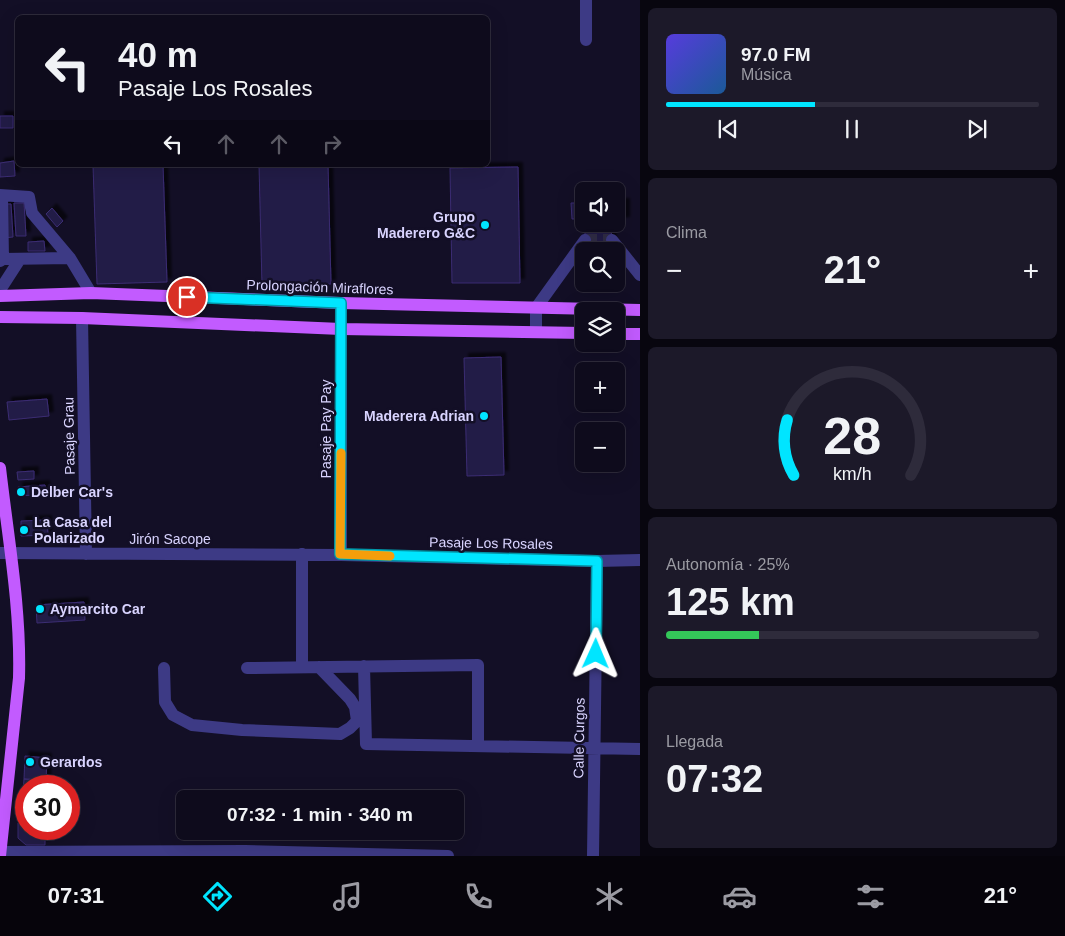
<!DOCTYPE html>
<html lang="es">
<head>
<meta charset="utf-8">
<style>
  body { margin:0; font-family:Helvetica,sans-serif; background:#1c1929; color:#f1f3f6; height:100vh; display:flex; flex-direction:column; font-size:19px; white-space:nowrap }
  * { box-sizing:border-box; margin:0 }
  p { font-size:16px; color:#9b9ba3 }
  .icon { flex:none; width:28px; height:28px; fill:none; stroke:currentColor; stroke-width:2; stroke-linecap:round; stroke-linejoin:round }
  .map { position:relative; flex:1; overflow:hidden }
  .sheet { display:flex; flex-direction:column; gap:8px; padding:8px; background:#08060f; width:425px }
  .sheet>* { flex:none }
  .guide { position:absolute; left:15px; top:15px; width:475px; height:152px; border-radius:8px; box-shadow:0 5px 20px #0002,0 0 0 1px #2e2b3b; background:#0e0b1c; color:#f1f3f6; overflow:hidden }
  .fabs { position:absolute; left:575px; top:182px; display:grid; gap:10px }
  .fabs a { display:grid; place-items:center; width:50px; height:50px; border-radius:8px; background:#0e0b1c; box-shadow:0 5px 20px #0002,0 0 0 1px #2e2b3b; font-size:25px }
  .speed { position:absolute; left:15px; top:775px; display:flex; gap:10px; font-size:25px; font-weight:700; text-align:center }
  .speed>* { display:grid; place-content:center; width:65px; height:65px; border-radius:50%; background:#0e0b1c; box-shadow:0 5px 20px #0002,0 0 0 1px #2e2b3b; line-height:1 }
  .speed .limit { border:8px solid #d22; background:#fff; color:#111 }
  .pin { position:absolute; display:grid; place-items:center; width:42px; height:42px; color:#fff; margin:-21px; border:2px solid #fff; border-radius:50%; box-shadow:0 1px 5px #0007 }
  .me { position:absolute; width:55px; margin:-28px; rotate:1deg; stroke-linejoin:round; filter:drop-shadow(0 0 4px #0008) }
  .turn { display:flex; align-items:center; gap:18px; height:105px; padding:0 20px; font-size:22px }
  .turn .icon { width:65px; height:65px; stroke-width:2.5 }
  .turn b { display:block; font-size:35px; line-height:42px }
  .lanes { display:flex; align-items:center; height:48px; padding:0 20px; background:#0003; justify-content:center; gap:25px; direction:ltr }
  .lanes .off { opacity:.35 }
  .big { font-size:38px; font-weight:700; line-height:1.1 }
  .sheet .card { flex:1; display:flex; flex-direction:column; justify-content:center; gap:8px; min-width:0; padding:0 18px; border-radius:8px; background:#1c1929 }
  .sheet .dial { align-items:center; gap:0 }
  .dial svg { height:130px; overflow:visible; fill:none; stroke:#2e2b3b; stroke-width:7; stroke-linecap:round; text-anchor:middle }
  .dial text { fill:#f1f3f6; stroke:none }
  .song { display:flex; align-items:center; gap:15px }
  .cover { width:60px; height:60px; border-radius:8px; background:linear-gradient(135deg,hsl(250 70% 55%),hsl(210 70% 35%)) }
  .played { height:5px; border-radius:2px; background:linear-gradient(90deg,#00e5ff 40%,#2e2b3b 40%) }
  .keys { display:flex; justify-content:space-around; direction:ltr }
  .heat { display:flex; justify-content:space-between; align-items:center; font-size:28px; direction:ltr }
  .charge { height:8px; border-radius:4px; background:linear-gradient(90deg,#34c759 25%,#2e2b3b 0) }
  .trip { position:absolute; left:176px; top:790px; width:288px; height:50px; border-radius:8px; background:#0e0b1c; box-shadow:0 5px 20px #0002,0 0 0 1px #2e2b3b; font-weight:700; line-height:50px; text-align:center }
  .dock { display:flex; height:80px; justify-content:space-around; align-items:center; background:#06040b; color:#9b9ba3 }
  .dock .icon { width:35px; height:35px }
  .dock .active { color:#00e5ff }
  .dock b { font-size:22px; color:#f1f3f6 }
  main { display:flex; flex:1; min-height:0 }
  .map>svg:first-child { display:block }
  .building { fill:#241b47; stroke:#3b2d73; filter:url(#shadow) }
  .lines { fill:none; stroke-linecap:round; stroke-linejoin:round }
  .minor-tunnel { stroke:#312d47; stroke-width:12; stroke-dasharray:12 6; stroke-linecap:butt }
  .minor { stroke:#3d3a85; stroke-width:12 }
  .major { stroke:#c25bff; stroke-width:12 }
  .route-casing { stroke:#0095a6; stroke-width:12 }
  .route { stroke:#00e5ff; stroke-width:9 }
  .slow { stroke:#f59e0b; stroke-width:9 }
  .poi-dot { fill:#00e5ff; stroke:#130f26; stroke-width:2 }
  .labels { text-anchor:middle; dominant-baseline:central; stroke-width:5; stroke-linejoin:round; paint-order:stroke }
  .poi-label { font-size:14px; font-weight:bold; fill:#d9d4ff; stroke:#130f26; text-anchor:start }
  .street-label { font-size:14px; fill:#d9d4ff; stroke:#130f26 }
</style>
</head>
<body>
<main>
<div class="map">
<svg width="640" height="856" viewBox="0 0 640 856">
  <defs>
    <filter id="shadow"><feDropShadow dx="4.5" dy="-4.5" stdDeviation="1" flood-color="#0009"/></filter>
  </defs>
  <rect width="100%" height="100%" fill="#130f26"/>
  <path class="building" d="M0,116H13V128H0Z
    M14,161L15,176L0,177V163Z
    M93,165H163L167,282L97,284Z
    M259,165H328L331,284L262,285Z
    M518,167L520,283H452L450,168Z
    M14,203H24L26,236H16Z
    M571,203H584V219H572Z
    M616,203H625V221L616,222Z
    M1,204H11L13,237L3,238Z
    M52,208L63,221L57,227L46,214Z
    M585,224H611L612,251H585Z
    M44,241L45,251H28V242Z
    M501,357L504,475L467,476L464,358Z
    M47,399L49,416L9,420L7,402Z
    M34,471V479L18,480L17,472Z
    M45,485L46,494L19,496L18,487Z
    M47,520L48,535L21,536V521Z
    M84,602L85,620L37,623L36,605Z
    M25,756L47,758L46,780L24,779Z
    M24,779L53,781V786H26V794H23Z
    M18,823H26V829H45V845H26L18,838Z"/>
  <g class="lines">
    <path class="minor-tunnel" d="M585,240H612"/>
    <path class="minor" d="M586,0V40
      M0,195L29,197L32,213L70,258L91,293
      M2,196L3,259
      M612,240L640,275
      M0,261L3,259L70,258
      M0,290L20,259
      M82,318L86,554
      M536,332V308L585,240
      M0,553L341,555L597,561L640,560
      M341,555V303
      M364,666L366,744L640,749
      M302,667V554
      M164,668L165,702L173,715L192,725L242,730L340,734L350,728L357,721L355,707L350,699L319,667
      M247,668L478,665V746
      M0,852L245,851L448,856
      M593,856L597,561"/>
    <path class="major" d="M0,296L91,293L341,303L640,310
      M0,317L82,318L341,329L584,333
      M616,334H640
      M0,468C8,538 21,608 19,678L0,856"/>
  </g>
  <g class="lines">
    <defs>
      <path id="route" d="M187,297L341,303L340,554L597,561L596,654"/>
    </defs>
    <use href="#route" class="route-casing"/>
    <use href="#route" class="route"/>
    <path class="slow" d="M341,453L340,554L390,556"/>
  </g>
  <g class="poi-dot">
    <circle cx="485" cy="225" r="5"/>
    <circle cx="484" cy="416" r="5"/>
    <circle cx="21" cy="492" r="5"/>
    <circle cx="24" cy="530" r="5"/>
    <circle cx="40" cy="609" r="5"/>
    <circle cx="30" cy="762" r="5"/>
  </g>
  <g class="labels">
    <g class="poi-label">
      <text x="475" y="217" text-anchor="end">Grupo<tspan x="475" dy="16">Maderero G&amp;C</tspan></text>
      <text x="474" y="416" text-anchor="end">Maderera Adrian</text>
      <text x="31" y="492">Delber Car's</text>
      <text x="34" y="522">La Casa del<tspan x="34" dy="16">Polarizado</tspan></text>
      <text x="50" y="609">Aymarcito Car</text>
      <text x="40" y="762">Gerardos</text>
    </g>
    <g class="street-label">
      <text transform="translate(320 287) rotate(2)">Prolongación Miraflores</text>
      <text transform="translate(326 429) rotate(-90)">Pasaje Pay Pay</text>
      <text transform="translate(69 436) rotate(-91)">Pasaje Grau</text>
      <text x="170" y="539">Jirón Sacope</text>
      <text transform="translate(491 543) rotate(1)">Pasaje Los Rosales</text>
      <text transform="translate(579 738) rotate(-89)">Calle Curgos</text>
    </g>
  </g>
</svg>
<div class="fabs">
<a><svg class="icon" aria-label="sound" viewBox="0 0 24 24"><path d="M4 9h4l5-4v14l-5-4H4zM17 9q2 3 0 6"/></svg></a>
<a><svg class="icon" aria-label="search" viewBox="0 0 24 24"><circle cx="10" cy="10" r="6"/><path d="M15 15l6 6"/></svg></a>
<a><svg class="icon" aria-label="layers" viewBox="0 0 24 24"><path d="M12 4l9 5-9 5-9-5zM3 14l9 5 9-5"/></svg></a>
<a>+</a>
<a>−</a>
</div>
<div class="speed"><div class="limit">30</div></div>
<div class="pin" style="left:187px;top:297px;background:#d93025"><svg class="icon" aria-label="arrive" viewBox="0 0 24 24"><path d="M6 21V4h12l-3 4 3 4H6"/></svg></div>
<svg class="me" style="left:596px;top:654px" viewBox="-20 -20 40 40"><path d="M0-17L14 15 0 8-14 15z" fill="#00e5ff" stroke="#fff" stroke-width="4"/></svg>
<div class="trip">07:32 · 1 min · 340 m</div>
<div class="guide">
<div class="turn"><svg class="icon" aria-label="left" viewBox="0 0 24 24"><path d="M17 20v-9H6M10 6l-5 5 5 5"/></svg><div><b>40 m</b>Pasaje Los Rosales</div></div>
<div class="lanes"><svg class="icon" aria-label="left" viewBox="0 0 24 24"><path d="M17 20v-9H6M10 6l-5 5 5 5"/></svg><svg class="icon off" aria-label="ahead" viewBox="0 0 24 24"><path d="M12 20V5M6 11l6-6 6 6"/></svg><svg class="icon off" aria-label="ahead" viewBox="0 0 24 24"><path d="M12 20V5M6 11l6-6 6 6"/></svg><svg class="icon off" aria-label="right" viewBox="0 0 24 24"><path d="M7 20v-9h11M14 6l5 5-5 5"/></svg></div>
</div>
</div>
<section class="sheet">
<div class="card">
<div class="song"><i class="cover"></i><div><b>97.0 FM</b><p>Música</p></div></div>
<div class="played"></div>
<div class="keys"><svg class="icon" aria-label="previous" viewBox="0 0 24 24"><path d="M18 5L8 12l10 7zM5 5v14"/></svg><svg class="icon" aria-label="pause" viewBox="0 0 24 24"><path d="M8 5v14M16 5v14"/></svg><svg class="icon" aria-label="next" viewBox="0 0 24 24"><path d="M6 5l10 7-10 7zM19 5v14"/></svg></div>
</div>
<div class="card"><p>Clima</p>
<div class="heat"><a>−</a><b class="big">21°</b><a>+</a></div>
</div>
<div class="card dial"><svg viewBox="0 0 100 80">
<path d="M14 69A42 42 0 1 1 86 69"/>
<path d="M14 69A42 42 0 0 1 10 35" stroke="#00e5ff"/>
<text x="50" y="56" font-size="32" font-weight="700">28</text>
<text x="50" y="72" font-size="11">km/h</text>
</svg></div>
<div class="card"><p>Autonomía · 25%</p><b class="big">125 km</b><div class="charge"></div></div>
<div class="card"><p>Llegada</p><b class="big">07:32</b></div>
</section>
</main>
<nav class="dock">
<b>07:31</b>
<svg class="icon active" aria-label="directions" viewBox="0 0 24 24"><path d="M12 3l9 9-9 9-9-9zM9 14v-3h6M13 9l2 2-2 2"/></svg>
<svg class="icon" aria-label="music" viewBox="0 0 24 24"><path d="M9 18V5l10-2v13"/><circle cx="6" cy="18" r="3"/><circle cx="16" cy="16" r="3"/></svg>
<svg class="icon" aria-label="phone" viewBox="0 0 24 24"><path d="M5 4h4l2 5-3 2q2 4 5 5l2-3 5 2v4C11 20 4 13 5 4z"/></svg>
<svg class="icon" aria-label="climate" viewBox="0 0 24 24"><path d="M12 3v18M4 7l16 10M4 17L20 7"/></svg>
<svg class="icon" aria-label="car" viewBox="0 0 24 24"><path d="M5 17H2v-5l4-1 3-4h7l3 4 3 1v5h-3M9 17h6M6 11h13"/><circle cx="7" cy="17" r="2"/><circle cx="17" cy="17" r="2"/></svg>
<svg class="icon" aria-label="filters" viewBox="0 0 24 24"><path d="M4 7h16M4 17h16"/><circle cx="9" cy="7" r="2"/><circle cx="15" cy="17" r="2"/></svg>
<b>21°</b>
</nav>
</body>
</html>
